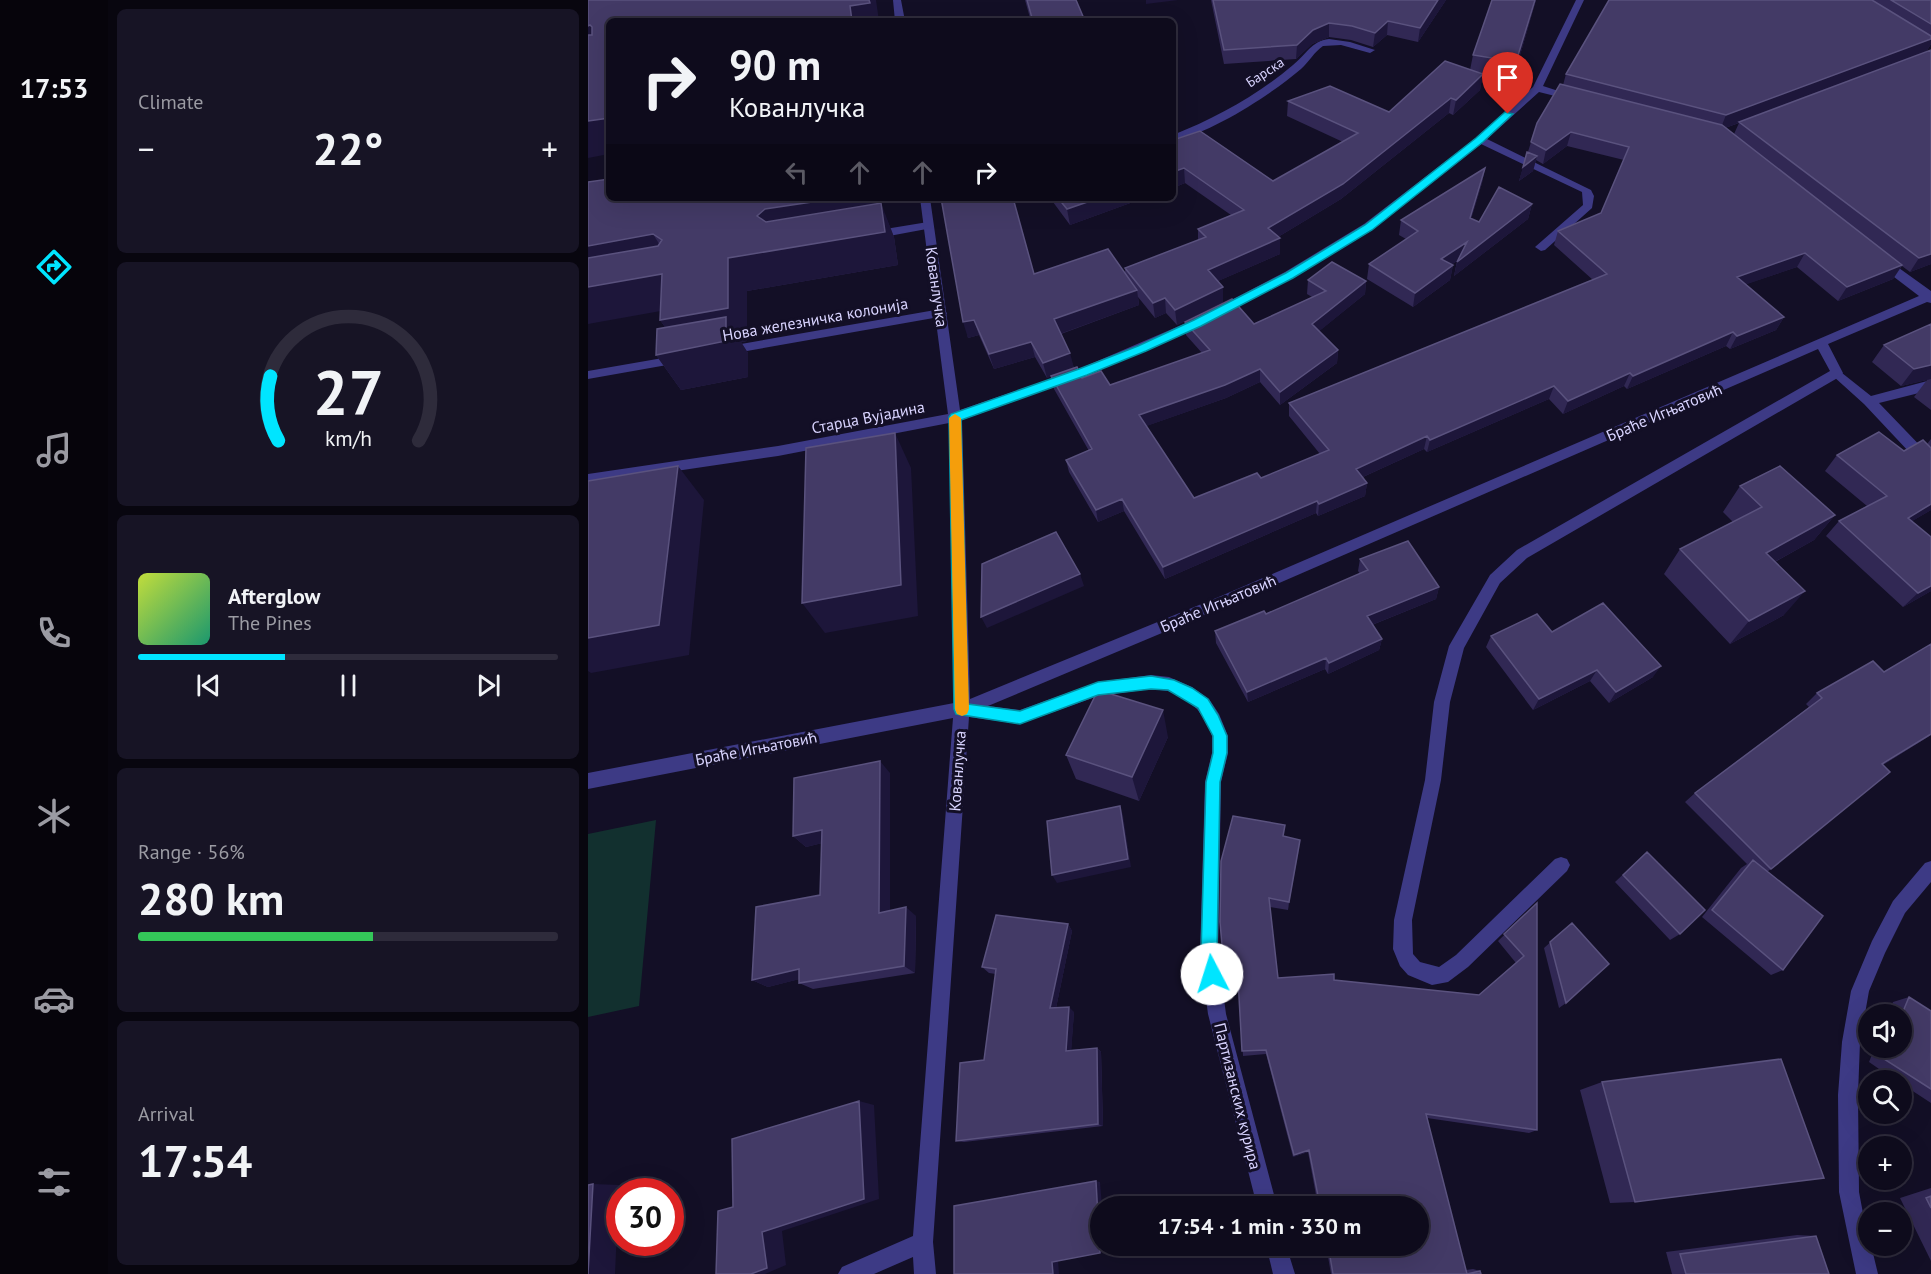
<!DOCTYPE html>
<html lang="en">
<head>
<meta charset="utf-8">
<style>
  body { margin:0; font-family:"PT Sans",sans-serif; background:#171425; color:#f1f3f6; height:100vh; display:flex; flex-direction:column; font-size:22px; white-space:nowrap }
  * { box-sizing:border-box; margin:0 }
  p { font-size:20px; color:#9b9ba3 }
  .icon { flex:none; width:33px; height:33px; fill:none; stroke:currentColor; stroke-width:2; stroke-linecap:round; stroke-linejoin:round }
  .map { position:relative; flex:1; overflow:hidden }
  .sheet { display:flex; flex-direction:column; gap:9px; padding:9px; background:#08060f; width:480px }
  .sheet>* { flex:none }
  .top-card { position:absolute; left:18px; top:18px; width:570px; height:183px; border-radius:9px; box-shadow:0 6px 24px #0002,0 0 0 2px #2e2b3b; background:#0e0b1c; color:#f1f3f6; overflow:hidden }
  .tools { position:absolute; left:1270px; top:1004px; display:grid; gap:12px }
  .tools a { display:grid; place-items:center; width:54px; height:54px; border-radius:50%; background:#0e0b1c; box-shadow:0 6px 24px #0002,0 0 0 2px #2e2b3b; font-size:30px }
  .speed { position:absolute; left:18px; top:1178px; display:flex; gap:12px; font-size:30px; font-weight:700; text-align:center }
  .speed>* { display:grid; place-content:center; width:78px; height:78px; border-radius:50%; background:#0e0b1c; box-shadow:0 6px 24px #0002,0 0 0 2px #2e2b3b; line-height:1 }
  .speed .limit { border:9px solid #d22; background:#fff; color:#111 }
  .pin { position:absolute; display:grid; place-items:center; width:51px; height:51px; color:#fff; margin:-62px -26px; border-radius:50% 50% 50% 0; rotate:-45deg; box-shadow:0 0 6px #0007 }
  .pin .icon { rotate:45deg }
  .me { position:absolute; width:66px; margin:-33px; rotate:355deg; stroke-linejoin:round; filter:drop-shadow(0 0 4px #0008) }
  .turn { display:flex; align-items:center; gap:21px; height:126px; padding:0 24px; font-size:27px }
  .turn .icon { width:78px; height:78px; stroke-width:2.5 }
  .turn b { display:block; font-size:42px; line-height:51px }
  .lanes { display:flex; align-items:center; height:57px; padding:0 24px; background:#0003; justify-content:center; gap:30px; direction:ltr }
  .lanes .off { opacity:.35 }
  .big { font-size:45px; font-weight:600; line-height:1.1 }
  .sheet .widget { flex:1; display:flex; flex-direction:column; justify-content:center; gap:9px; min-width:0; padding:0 21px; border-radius:9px; background:#171425 }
  .sheet .dial { align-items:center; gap:0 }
  .dial svg { height:156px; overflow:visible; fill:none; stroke:#2e2b3b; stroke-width:7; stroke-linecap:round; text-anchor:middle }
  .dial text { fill:#f1f3f6; stroke:none }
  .song { display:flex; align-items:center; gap:18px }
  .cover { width:72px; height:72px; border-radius:9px; background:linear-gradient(135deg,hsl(70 70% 55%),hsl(160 70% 35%)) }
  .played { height:6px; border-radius:3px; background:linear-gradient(90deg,#00e5ff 35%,#2e2b3b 35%) }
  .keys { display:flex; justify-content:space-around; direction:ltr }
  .heat { display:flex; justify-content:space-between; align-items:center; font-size:33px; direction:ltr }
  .charge { height:9px; border-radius:4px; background:linear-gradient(90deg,#34c759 56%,#2e2b3b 0) }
  .trip { position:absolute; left:502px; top:1196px; width:339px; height:60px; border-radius:30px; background:#0e0b1c; box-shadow:0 6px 24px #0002,0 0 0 2px #2e2b3b; font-weight:600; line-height:60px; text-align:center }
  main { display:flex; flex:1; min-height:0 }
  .tabs { display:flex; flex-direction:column; width:108px; justify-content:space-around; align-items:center; background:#06040b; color:#9b9ba3 }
  .tabs .icon { width:42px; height:42px }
  .tabs .on { color:#00e5ff }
  .tabs b { font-size:27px; color:#f1f3f6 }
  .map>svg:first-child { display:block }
  .green { fill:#12302f }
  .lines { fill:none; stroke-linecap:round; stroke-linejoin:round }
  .lane { fill:#3d3a85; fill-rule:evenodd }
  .street { fill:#3d3a85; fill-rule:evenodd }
  .wall { fill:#312854; fill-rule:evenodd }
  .shaded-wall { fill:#1d163a }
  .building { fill:#433a66; stroke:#5a527e; stroke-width:1.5 }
  .route { fill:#00e5ff; stroke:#0095a6; stroke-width:1.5 }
  .slow { fill:#f59e0b }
  .labels { text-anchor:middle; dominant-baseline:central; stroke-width:6; stroke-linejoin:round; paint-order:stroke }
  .far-street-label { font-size:14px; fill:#d9d4ff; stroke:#130f26 }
  .street-label { font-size:16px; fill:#d9d4ff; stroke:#130f26 }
</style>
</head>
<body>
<main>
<nav class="tabs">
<b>17:53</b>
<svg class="icon on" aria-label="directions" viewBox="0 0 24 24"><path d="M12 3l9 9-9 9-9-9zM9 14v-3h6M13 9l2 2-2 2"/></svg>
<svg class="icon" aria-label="music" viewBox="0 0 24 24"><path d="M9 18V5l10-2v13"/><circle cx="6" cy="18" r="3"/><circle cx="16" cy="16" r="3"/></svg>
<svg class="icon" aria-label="phone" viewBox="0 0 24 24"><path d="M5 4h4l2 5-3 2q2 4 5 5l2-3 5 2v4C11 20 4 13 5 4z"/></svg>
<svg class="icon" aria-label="climate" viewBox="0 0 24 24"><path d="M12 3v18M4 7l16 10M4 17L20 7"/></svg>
<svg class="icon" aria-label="car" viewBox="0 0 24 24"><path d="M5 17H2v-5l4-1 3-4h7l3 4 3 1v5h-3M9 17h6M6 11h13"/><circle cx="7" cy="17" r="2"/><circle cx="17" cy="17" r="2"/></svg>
<svg class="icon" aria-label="filters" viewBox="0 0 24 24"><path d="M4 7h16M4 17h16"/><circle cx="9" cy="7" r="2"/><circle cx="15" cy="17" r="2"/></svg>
</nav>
<section class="sheet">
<div class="widget"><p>Climate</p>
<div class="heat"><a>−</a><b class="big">22°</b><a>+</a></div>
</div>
<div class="widget dial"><svg viewBox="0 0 100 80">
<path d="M14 69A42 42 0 1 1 86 69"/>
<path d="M14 69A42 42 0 0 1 10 36" stroke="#00e5ff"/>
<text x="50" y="56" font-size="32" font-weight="700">27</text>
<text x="50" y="72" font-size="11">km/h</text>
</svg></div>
<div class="widget">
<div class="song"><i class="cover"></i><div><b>Afterglow</b><p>The Pines</p></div></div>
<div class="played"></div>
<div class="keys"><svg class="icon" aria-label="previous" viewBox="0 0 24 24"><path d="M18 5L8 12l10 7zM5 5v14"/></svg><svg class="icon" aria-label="pause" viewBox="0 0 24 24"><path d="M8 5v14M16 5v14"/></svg><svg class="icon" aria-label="next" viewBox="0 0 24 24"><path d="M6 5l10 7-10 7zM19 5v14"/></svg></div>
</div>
<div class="widget"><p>Range · 56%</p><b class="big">280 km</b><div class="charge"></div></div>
<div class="widget"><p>Arrival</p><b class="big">17:54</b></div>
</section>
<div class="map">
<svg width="1343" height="1274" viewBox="0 0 1343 1274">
  <rect width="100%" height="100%" fill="#130f26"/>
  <path class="green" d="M68,820L51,1006L0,1017V834Z"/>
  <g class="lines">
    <path class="lane" d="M340,222L344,224V228L285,239L279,235L285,231Z
      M353,309L359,313L357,316L136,355L130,351L136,347Z
      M92,355L96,356L98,359L96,362L0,379V371Z
      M1249,369L1283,396L1343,380V390L1291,403L1343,457V471L1338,470L1276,404L1245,376L1243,373L1245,370Z"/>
    <path class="street" d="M305,0H313L317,21H307Z
      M988,0H996L955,86L992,98L987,101L951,92L899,139L1003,190L1006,196L1004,208L957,250L953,251L947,247L995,205L994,192L893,144L784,230L705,278L613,326L499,375L374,420L382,699L633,596L1331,296L1289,264V258H1297L1343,291V303L1339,302L1240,344L1255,373L1253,376L939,558L912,583L876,648L862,702L853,780L824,920L825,954L832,962L851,967L868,955L967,859L973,857L979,859L982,865L979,871L880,967L860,982L844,985L820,975L812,966L805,949L806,920L837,780L846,702L861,646L902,575L929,550L1242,371L1230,349L643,604L400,706L432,710L510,682L563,675L581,677L604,687L621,699L631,714L640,736V753L633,782L630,954L638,1014L689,1206H669L620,1014L612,954L617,782L624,753V736L619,723L609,709L594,697L580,691L563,689L510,696L432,724L381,717L345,1242L348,1274H326L325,1257L286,1274H250L254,1267L325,1236L365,718L0,789V773L366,703L361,423L190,456L0,484V474L190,446L360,414L332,198H342L372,410L491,369L605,320L697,272L776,224L888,138L945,87Z
      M741,39L762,42L787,50L782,53L753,45L735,46C726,52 721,62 713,69C680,97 627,130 585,142V135C628,118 670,95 705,65C718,55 723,41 741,39Z
      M1343,861V882L1317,913L1297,953L1281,991L1272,1042L1270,1095L1271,1192L1281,1245H1283L1290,1274H1268L1251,1192L1250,1095L1254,1042L1263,991L1284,941L1305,901L1337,863Z
      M678,1245H698L707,1274H685Z"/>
  </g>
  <path class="wall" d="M437,0H488L442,18Z
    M623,0H858L830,42L799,35L785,47L763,40L741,37L724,44L708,59L636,64Z
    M904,0H948L924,83L894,78L892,90L865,115L861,113L753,199L690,237L692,254L630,281L635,287V302L589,325L578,313L567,318L550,297L551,305L473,334L486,368L494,378L522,385L614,353L598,335L597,322L666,324L724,297L719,294L720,280L778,281L777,294L731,331L750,350L749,363L692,405L672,382L638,398L558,426L606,498L673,478L732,454L701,416V403L1005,280L966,245L970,231L1013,213L1036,160L979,146L955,164L948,160L945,171L931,181L943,142L975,85L978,74L1021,0H1343V44L1338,52L1343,50V264L1322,272L1314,266L1305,279L1250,301L1209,267L1158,284L1196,317L1188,330L1142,349L1138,346L1039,389L1036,386L975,414L961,399L839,452L836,449L775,477L779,483L777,496L730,516L728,513L577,579L536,511L510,522L481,472L478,460L501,451L466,389L463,376L459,378L447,357L406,369L391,335L380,338L353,198L446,274H537V268L610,240V229L643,215L597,183L585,188V140L685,181L755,142L699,116L700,101L801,112L882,70L885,55ZM1151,123L1146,134L1137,128Z
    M897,168L894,183L883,219L891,222L944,204L940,219L866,276L869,261L863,265H865L862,280L825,307L779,279L781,264L818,239L811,235L813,220Z
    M21,198H291L292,203L306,237L310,265L159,291V341L153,342L160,353V377L93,390L68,355L77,327L72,320L73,311Z
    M462,198H556L482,225Z
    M1343,324V379L1313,386L1284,362L1296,345Z
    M1343,379V410L1326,397L1339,380Z
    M1343,439V510L1324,521L1343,591L1315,607L1238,536L1251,521L1279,506L1237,471L1249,455L1316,451L1339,444Z
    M1152,486L1247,515L1226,540L1187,562L1196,615L1142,644L1076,574L1092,549L1145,522L1135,512Z
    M772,559L851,587L848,599L784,625L794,639L791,650L740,674L737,669L660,702L628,643L627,631L678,614L772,574L770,571Z
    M964,632L1065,677L1021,703L1002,681L945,710L898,647L903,636Z
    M1343,644V735L1295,765L1183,869L1179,872L1195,970L1183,975L1114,917L1153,868L1159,864L1097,802L1107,793L1221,707L1218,704L1229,693L1296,672Z
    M580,737L551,801L488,779L478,755Z
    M302,773V911L328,916L327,973L225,989L211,983V979L180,987L164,980L232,895L234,843L218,847L205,836Z
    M712,840L700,910L682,907L690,978L746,980L891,995L928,963L910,941L949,903V1130L941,1133L839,1118L878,1270L885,1269L892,1271L893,1274H743L738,1245H831V1206H730L720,1152L705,1157L678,1054L655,1056L651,985L638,987L637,980Z
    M1059,852L1092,934L1082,940L1027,882Z
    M984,923L978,1003L971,1008L956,948Z
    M480,924L484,931L468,1008L486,1012L483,1050L509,1048L513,1052L515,1126L376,1142L368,1141L396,1060L408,974L401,973L394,967Z
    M1321,997L1343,1011V1103L1314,1084V1080H1307L1281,1062L1287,1047H1314V1014H1300L1305,1002Z
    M1014,1082L1047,1202L1022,1203L992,1090Z
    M1343,1188V1261L1312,1198Z
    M1209,1235L1228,1236L1241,1274H1084L1078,1252Z"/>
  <path class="shaded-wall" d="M281,0H288L291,21H264L262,6Z
    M558,0H590L558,4Z
    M850,0H858L830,42L832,28Z
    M947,0H948L924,83L928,62Z
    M800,21L799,35L785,47L787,33Z
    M741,23V37L724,44L708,59L709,45L725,30Z
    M2,25L21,59L0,63V26Z
    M1343,39V44L1338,52L1132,130L1138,115Z
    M895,74L892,90L865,115L868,100Z
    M863,98L861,113L753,199L680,243V228Z
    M21,118V154L0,158V121Z
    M983,132L979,146L955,164L958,150Z
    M949,156L945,171L931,181L935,167Z
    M596,168L597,183L585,188V172Z
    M897,168L894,183L879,233L882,218Z
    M251,198H291L295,227L194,243L169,216L177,209Z
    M511,198H556L482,225L479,209Z
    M293,203L306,237L310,265L159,291V341L153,342L160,353V377L93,390L68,355L93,350L72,320L140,258Z
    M944,204L940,219L866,276L869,262L875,257L851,273L853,259L879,242Z
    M65,234L86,268L0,283V246Z
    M692,238V254L621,285L620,270Z
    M1217,253L1209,267L1142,290L1149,277Z
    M1343,254V264L1322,272L1331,258Z
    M865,265L862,280L825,307L827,293Z
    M1314,265L1305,279L1250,301L1259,287Z
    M74,274L95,307L0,324V287Z
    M778,281L777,294L723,338L724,324Z
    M635,287V302L589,325L587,310Z
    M549,290L551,305L469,335L466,319Z
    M577,298L578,313L567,318L565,303Z
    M1196,317L1188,330L1142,349L1149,336Z
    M386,320L391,335L380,338L375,322Z
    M1145,332L1138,346L1039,389L1045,376Z
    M443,342L447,357L406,369L401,354Z
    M750,350L749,363L692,405V392Z
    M482,353L486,368L459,378L455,363Z
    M1343,365V379L1313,386L1326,369Z
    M672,369V382L638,398L553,428L551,415Z
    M1042,373L1036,386L975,414L980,401Z
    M966,386L961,399L839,452L842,440Z
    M307,433L323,468L330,616L237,633L214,603Z
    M839,436L836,449L766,481L768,469Z
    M90,466L116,500L101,655L3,673L0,671V638Z
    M779,483L777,496L730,516L731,504Z
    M534,499L536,511L510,522L508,510Z
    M729,501L728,513L577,579L575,567Z
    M1343,504V510L1306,532L1320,518Z
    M1247,515L1226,540L1159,577L1178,553Z
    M492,574L496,586L399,628L393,617Z
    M1343,586V591L1315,607L1330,593Z
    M851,587L848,599L776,628L779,616Z
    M1217,591L1196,615L1142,644L1161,621Z
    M794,639L791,650L740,674L741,663Z
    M738,658L737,669L660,702L659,692Z
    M1073,666L1065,677L1021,703L1028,692Z
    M1009,670L1002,681L945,710L951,699Z
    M575,710L580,737L551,801L544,777Z
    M1343,734V735L1280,774L1294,764Z
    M292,761L302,773V922L291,913Z
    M532,806L535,815L543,867L469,883L464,875Z
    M234,830L247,840L218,847L205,836Z
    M712,840L711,849L700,910L701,902Z
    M318,907L328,916L327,973L316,966Z
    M480,924L484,931L467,1013L462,1008Z
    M211,969L224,976L180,987L164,980Z
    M481,1007L486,1012L483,1055L478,1051Z
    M509,1048L513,1052L515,1126L510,1124Z
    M271,1101L286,1105L291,1199L194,1231L198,1265L177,1274H163L174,1232Z
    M721,1150L720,1152L705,1157L706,1155Z
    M508,1181L512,1182L514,1206L513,1245H516V1251L512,1253Z
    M5,1184L31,1185L27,1274H0Z
    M470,1260L471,1274H465L464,1262Z"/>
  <path class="building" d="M0,0H281L282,3L262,6L264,21H21V118L0,121V35H4V27L2,25L0,26Z
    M439,0H488L497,21H423L444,18Z
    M625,0H850L832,28L800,21L787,33L764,26L741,23L725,30L709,45L636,50Z
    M904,0H947L928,62L885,55Z
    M1021,0H1284L1343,36V39L1138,115L978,74Z
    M1303,0H1343V24Z
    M1343,50V254L1331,258L1151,122Z
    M857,61L895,74L868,100L863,98L755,184L680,228L692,238L620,270L635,287L587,310L577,298L565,303L537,268L618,237L610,229L656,210L596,168L585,172V140L612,131L685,181L770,133L700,101L742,86L801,112Z
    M972,84L1134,125L1314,265L1259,287L1217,253L1149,277L1196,317L1149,336L1145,332L1045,376L1042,373L980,401L966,386L842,440L839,436L768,469L779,483L731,504L729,501L575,567L534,499L508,510L478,460L504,449L463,376L489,367L494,378L513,371L522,385L622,350L597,322L644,299L666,324L738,291L720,280L744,262L778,281L724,324L750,350L692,392L672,369L637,385L551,415L606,498L669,473L673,478L741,450L701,403L1019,274L970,231L1013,213L1041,147L983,132L958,150L943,142L949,123Z
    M939,152L949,156L935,167Z
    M897,168L882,218L891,222L911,187L944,204L869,262L879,242L853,259L865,265L827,293L781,264L830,231L813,220Z
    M21,179V198H251L177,209L169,216L178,222L293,203L297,232L140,258V308L72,320L74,274L0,287V258L70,246L74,240L65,234L0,246V182Z
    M353,198H425L446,274L520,249L549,290L466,319L482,353L455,363L443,342L401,354L386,320L375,322Z
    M470,198H511L479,209Z
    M138,317V341L68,355L69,329Z
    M1343,324V365L1326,369L1296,345Z
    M1291,432L1316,451L1335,440L1343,448V504L1320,518L1343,537V586L1330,593L1251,521L1299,496L1249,455Z
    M307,433L313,585L214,603L218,448Z
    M90,466L71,625L0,638V481Z
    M1192,466L1247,515L1178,553L1217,591L1161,621L1092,549L1174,507L1152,486Z
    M468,532L492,574L393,617L394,564Z
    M820,541L851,587L779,616L794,639L741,663L738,658L659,692L627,631L676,611L678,614L780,570L772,559Z
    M1015,603L1073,666L1028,692L1009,670L951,699L903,636L949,614L964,632Z
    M1343,644V734L1294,764L1302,772L1183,869L1107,793L1234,698L1229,693L1285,661L1296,672Z
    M510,690L575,710L544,777L478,755Z
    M292,761L291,913L318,907L316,966L211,983V969L164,980L168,907L232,895L234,830L205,836L206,778Z
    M532,806L540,859L464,875L459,821Z
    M645,816L697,825L695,836L712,840L701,902L681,898L690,978L746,974V980L891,995L936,956L916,934L949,903V1130L838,1114L879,1274L892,1271L893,1274H745L740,1245H831V1206H732L721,1150L706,1155L678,1050L654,1051L650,979L637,980L632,922L633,861Z
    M1059,852L1117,910L1092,934L1035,875Z
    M1165,860L1235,916L1195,970L1124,910Z
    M408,915L480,924L462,1008L481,1007L478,1051L509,1048L510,1124L368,1141L372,1063L396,1060L408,969L394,967Z
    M984,923L1021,964L978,1003L962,942Z
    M1321,997L1343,1011V1089L1296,1059L1301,1047H1314V1014Z
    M1193,1059L1236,1178L1047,1202L1014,1082Z
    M271,1101L276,1199L174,1232L179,1268L163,1274H128L130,1211L145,1207L144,1139Z
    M508,1181L512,1253L464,1262L465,1274H366V1206Z
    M5,1184L0,1274V1185Z
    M1343,1196V1208L1338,1198Z
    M1228,1236L1241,1274H1098L1092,1254Z"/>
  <path class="route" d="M917,112L925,114L895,142L784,230L705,278L613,326L558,351L499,375L373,420L380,704L432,711L510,682L563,676L586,680L604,688L620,699L630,715L639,736V753L632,782L629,954L632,974L629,980L624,982L618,980L613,954L618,782L625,753V736L610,708L580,690L563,689L510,695L432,724L368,714L366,709L361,417L363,414L491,369L550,346L606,320L698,273L777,225L888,138Z"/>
  <path class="slow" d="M367,414L373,418L381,709L379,714L374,716L369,714L367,709L361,418Z"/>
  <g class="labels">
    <g class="far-street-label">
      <text transform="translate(677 72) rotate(-33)">Барска</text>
    </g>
    <g class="street-label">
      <text transform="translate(349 287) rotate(82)">Кованлучка</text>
      <text transform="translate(227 319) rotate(-10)">Нова железничка колонија</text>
      <text transform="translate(1076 412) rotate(-23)">Браће Игњатовић</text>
      <text transform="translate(280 417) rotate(-11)">Старца Вујадина</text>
      <text transform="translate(630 603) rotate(-23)">Браће Игњатовић</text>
      <text transform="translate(168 748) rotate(-11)">Браће Игњатовић</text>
      <text transform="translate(369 771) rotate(-86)">Кованлучка</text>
      <text transform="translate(650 1096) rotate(76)">Партизанских курира</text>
    </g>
  </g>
</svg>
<div class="tools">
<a><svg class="icon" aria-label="sound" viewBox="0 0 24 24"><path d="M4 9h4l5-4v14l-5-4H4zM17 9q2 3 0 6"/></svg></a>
<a><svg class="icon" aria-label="search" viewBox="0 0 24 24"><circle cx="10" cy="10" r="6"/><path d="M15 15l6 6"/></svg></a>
<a>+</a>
<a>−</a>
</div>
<div class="speed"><div class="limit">30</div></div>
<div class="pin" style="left:920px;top:114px;background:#d93025"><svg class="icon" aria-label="arrive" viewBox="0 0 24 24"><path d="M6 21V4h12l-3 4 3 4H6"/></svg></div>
<svg class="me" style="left:624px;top:974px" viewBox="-20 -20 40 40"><circle r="19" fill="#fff"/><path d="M0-13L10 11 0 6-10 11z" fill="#00e5ff"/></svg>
<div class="trip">17:54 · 1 min · 330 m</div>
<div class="top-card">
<div class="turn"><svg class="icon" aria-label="right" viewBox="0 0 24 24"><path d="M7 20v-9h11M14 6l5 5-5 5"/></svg><div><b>90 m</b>Кованлучка</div></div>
<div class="lanes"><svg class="icon off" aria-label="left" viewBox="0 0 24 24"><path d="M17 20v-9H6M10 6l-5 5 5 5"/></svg><svg class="icon off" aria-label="ahead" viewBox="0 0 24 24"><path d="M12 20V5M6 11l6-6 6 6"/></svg><svg class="icon off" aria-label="ahead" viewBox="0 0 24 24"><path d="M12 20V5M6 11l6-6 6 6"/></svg><svg class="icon" aria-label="right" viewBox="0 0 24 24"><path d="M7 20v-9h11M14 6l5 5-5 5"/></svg></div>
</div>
</div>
</main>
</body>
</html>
